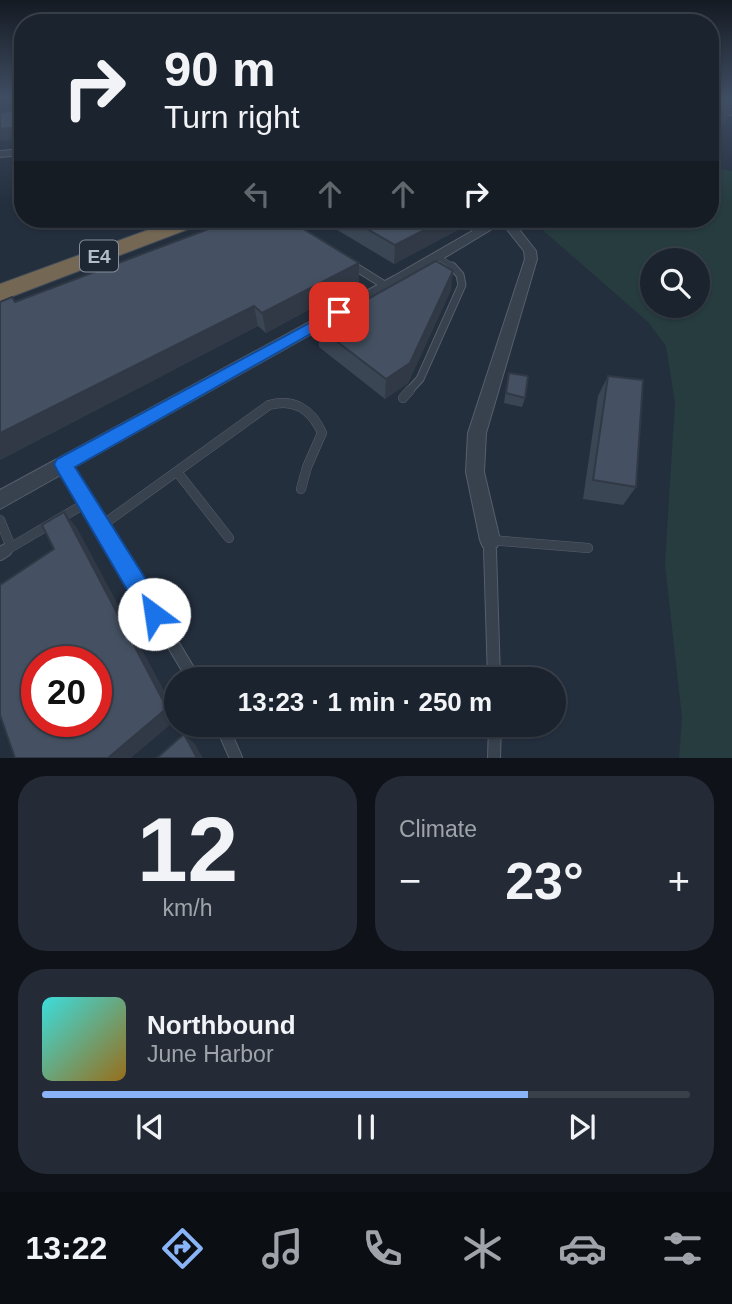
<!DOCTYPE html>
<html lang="en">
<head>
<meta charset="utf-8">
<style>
  body { margin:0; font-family:Arial,sans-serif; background:#242b36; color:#f1f3f6; height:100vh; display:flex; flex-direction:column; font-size:26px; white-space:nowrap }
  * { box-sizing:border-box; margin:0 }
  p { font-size:23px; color:#a0a4aa }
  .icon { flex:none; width:38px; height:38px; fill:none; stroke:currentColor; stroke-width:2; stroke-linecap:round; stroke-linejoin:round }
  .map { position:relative; height:758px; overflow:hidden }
  .side { display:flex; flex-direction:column; gap:18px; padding:18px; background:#0f1319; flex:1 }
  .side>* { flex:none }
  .guide { position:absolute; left:14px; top:14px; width:705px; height:214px; border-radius:28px; box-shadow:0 2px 5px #0004,0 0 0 2px #39404a; background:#1b232e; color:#f1f3f6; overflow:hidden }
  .tools { position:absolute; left:640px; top:248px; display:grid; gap:14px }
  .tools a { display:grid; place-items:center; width:70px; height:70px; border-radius:50%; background:#1b232e; box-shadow:0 2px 5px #0004,0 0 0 2px #39404a; font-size:35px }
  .speed { position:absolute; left:21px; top:646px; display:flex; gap:14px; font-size:35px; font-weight:700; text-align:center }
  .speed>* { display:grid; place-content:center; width:91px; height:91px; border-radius:50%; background:#1b232e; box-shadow:0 2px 5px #0004,0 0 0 2px #39404a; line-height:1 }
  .speed .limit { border:10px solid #d22; background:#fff; color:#111 }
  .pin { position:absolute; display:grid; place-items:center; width:60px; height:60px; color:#fff; margin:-30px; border-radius:14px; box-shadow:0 4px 10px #0006 }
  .me { position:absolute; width:77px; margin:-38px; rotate:329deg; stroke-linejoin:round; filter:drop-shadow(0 0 5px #0008) }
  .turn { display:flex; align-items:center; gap:24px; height:147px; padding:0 35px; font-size:32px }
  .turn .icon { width:91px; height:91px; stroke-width:2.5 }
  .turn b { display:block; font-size:49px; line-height:60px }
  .lanes { display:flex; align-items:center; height:66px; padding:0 35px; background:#0003; justify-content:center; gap:35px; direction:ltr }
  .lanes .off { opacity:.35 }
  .big { font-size:52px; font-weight:700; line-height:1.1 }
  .side .card { flex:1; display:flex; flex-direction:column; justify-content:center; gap:10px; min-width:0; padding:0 24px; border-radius:28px; background:#242b36 }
  .side .dial { align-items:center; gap:0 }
  .dial b { font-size:91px; line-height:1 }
  .song { display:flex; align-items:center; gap:21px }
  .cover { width:84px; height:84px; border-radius:10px; background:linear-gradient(135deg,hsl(180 70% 55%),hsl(40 70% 35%)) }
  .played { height:7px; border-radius:4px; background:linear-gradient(90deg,#8ab4f8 75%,#39404a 75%) }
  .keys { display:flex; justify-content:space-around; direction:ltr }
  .heat { display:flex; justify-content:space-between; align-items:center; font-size:38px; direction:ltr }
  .side .tiles { flex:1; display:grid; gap:18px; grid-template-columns:1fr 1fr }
  .card:last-child { grid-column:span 2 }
  .trip { position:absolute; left:164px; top:667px; width:402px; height:70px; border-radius:35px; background:#1b232e; box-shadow:0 2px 5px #0004,0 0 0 2px #39404a; font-weight:700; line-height:70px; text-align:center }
  .menu { display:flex; height:112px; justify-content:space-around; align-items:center; background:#0b0e12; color:#a0a4aa }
  .menu .icon { width:49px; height:49px }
  .menu .selected { color:#8ab4f8 }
  .menu b { font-size:32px; color:#f1f3f6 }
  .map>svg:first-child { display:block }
  .green { fill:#263c3f; fill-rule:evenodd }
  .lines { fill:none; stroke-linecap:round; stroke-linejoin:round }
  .lane-far3-casing { stroke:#565f6c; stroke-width:6 }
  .lane-far2-casing { stroke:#565f6c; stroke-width:9 }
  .lane-far1-casing { stroke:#565f6c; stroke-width:10 }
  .lane-casing { stroke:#565f6c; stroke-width:14 }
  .street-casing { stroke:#565f6c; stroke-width:2 }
  .highway-casing { stroke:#434c59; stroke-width:2 }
  .lane-far3 { stroke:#38414e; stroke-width:5 }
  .lane-far2 { stroke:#38414e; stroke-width:7 }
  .lane-far1 { stroke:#38414e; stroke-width:9 }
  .lane { stroke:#38414e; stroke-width:12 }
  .street { fill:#38414e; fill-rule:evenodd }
  .highway { fill:#746855; fill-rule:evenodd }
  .wall { fill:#3b4654 }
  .shaded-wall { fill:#303945 }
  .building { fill:#455162; stroke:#303945; stroke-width:2; fill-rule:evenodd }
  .route { fill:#1a73e8; stroke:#114b97; stroke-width:2 }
  .labels { text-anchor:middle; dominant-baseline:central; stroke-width:5; stroke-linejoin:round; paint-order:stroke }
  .shield { fill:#1d2633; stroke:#878f9c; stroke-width:2 }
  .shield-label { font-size:19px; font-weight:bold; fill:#b4bcc9 }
</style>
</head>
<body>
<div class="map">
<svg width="732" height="758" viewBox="0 0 732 758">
  <rect width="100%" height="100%" fill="#242f3e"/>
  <path class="green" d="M711,167L732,171V758H679L682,718L665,564L675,403L666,346L648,322L530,219H710ZM653,261H698V306H653Z"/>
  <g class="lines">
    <defs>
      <path id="lane-far3" d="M470,219L475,231
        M437,256L454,268
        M352,265L357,268"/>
      <path id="lane-far2" d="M354,266L386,286
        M408,392L420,379L462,285L460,275L452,266"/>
      <path id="lane-far1" d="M403,398L410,390
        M63,464L117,552
        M178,473L229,538
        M0,520L11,547
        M101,526L269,405C294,398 312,410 322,433L307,467L301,489
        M3,552L86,503
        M490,552V540L588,548"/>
      <path id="lane" d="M116,550L194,679
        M490,550L494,679
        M0,554L6,550
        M221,724L236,758
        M494,758L495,724"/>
      <path id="street" d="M710,107L732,111V115L710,111Z
        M23,149V155L0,157V151Z
        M493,219H511L536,251L537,259L486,433L484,472L500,540L497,547L490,550L483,547L480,540L466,472L468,433L525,259L524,251L502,223L404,282L0,509V490L394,276Z"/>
      <path id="highway" d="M178,219H207L204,223L0,301V284Z"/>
    </defs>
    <use href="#lane-far3" class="lane-far3-casing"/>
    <use href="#lane-far2" class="lane-far2-casing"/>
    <use href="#lane-far1" class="lane-far1-casing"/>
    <use href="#lane" class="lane-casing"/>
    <use href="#street" class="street-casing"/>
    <use href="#highway" class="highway-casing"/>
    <use href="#lane-far3" class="lane-far3"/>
    <use href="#lane-far2" class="lane-far2"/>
    <use href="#lane-far1" class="lane-far1"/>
    <use href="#lane" class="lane"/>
    <use href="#street" class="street"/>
    <use href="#highway" class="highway"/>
  </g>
  <path class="wall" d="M319,219H468L467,225L394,264Z
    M359,282L266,333L258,326L0,460V302Z
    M451,290L408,383L385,399L319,347L318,327Z
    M509,373L525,398L522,407L504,403L507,383Z
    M608,376L636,487L623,505L583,499L598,396Z"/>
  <path class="shaded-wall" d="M732,103V107L724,124L710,132V115Z
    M23,127V138L0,141V129Z
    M446,219H468L467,225L394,264L395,245Z
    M359,263V282L266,333L262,313Z
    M453,271L451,290L408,383L385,399L386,379Z
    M254,306L258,326L0,460V433Z
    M64,512L77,528L177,715V719L131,758H108Z
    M184,734L194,743L203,758H197Z"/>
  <path class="building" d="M710,97H717L732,101V103L710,115Z
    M21,109L20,112H23V127L0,129V113Z
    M235,219H287L359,263L262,313L254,306L0,433V302L12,297L15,302Z
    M350,219H446L395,245Z
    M436,261L453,271L410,363L386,379L318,327Z
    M509,373L528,376L525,398L506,393Z
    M608,376L643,380L636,487L593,480Z
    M64,512L167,708L108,758H15L0,715V585L54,549L42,525ZM37,662H96V721H37Z
    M184,734L197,758H157Z"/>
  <linearGradient id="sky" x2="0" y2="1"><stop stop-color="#141a22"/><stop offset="0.48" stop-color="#3f4d63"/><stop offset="1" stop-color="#3f4d63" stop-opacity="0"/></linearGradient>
  <rect width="732" height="203" fill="url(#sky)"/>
  <path class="route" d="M339,307L344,309V315L75,467L162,605L165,614L162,622L154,625L146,622L57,470L54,464L57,459Z"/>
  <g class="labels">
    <rect class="shield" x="80" y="240.5" width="38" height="31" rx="5"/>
    <g class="shield-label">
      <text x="99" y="256">E4</text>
    </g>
  </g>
</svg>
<div class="tools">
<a><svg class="icon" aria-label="search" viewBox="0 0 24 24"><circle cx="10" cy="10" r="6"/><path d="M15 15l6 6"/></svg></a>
</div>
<div class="speed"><div class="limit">20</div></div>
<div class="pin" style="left:339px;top:312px;background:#d93025"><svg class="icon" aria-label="arrive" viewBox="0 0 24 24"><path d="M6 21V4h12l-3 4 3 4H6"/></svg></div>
<svg class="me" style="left:154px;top:614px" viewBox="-20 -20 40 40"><circle r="19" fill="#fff"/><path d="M0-13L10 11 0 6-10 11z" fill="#1a73e8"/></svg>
<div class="trip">13:23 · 1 min · 250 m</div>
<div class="guide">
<div class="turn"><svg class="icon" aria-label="right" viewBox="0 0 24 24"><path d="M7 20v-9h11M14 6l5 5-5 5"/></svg><div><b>90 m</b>Turn right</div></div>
<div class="lanes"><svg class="icon off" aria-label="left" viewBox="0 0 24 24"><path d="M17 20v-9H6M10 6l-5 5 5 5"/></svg><svg class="icon off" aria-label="ahead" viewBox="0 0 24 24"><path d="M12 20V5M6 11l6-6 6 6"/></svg><svg class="icon off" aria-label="ahead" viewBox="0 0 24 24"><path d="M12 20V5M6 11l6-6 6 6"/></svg><svg class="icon" aria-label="right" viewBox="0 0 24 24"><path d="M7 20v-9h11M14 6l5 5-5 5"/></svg></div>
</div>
</div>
<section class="side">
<div class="tiles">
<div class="card dial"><b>12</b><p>km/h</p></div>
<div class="card"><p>Climate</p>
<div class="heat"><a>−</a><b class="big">23°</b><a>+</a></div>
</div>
<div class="card">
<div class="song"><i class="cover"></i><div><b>Northbound</b><p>June Harbor</p></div></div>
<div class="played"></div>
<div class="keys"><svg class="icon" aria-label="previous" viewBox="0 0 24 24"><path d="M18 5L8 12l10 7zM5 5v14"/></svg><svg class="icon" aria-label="pause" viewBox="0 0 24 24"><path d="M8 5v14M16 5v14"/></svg><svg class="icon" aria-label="next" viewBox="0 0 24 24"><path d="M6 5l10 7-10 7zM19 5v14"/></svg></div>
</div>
</div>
</section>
<nav class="menu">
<b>13:22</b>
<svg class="icon selected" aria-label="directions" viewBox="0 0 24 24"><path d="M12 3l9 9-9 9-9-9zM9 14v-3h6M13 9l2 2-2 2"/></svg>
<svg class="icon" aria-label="music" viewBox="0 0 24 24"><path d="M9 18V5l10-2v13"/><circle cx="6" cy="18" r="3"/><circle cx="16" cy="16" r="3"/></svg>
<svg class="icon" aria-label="phone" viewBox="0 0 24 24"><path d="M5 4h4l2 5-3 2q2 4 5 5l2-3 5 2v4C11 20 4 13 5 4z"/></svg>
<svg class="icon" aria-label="climate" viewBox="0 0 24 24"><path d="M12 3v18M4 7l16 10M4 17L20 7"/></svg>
<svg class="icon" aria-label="car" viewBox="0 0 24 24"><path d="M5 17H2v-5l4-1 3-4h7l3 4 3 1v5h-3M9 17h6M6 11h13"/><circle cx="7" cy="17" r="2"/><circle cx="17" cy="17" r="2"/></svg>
<svg class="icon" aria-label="filters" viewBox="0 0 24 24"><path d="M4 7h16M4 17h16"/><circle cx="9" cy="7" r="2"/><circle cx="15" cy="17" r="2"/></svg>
</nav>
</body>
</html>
